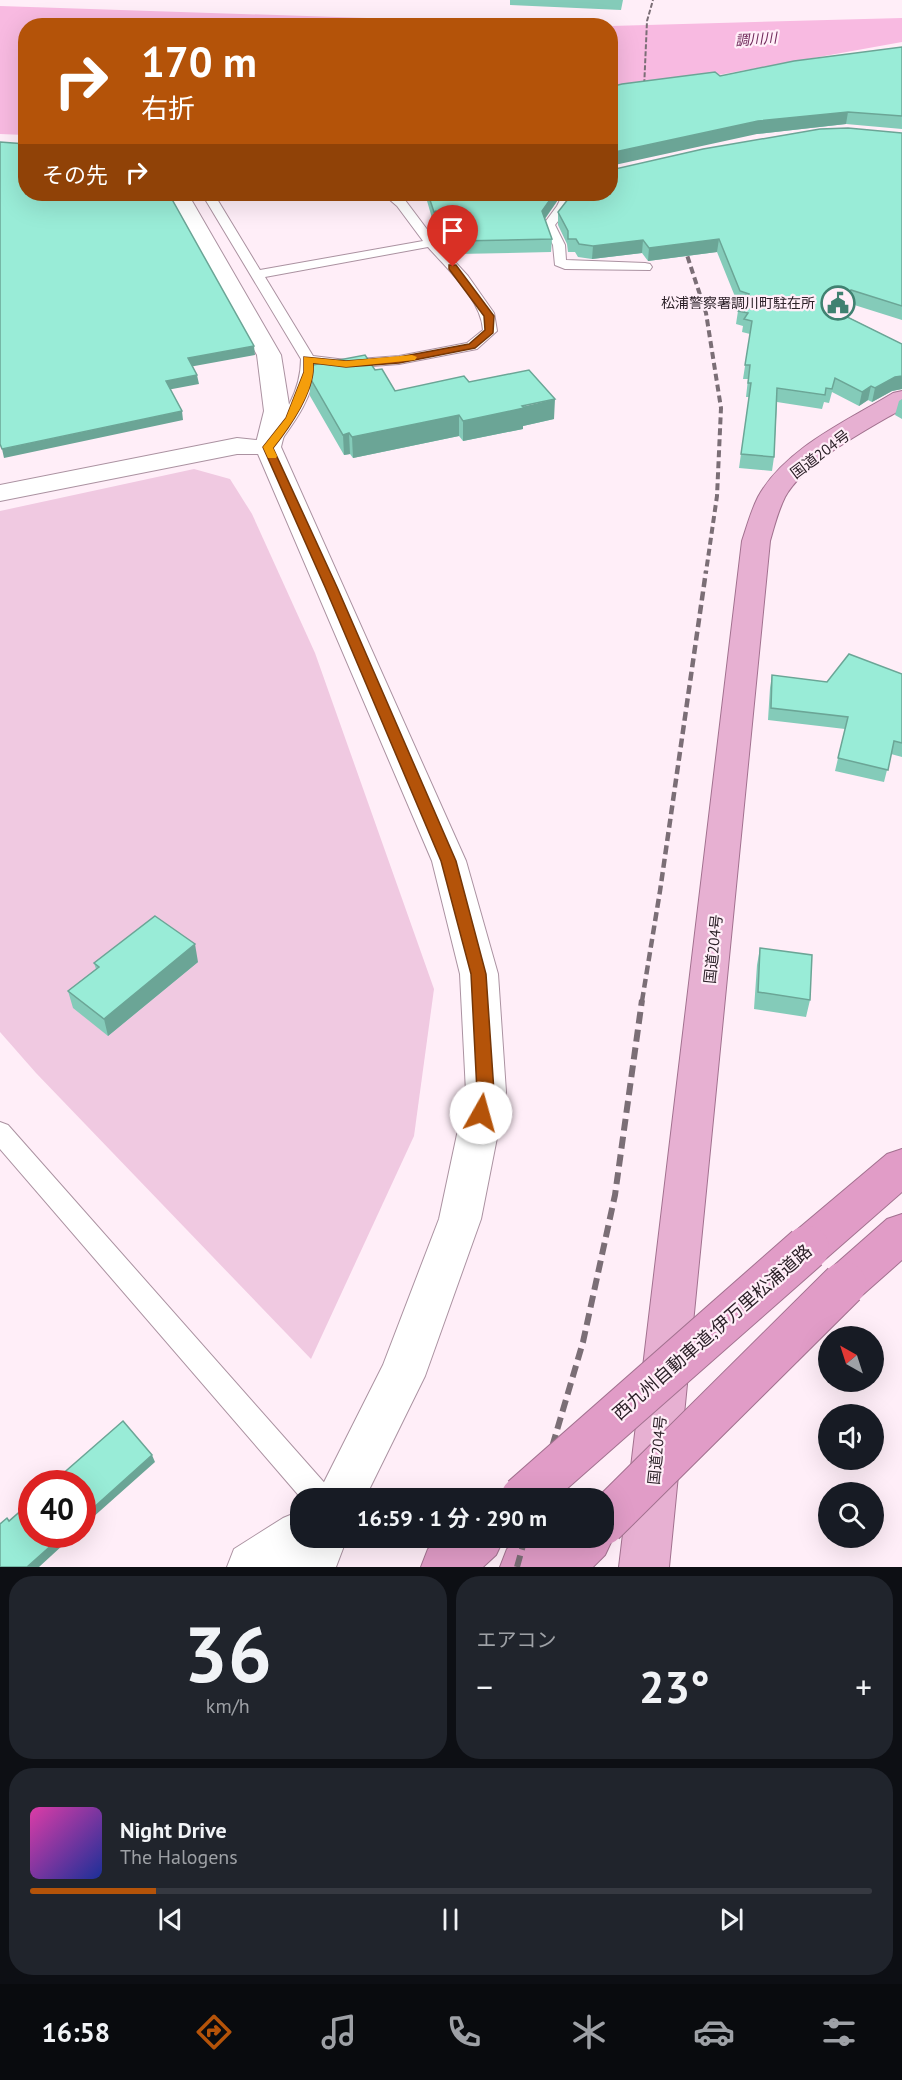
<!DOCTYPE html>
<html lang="ja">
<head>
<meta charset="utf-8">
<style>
  body { margin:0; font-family:"PT Sans","Noto Sans JP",sans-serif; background:#20242c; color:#f1f3f6; height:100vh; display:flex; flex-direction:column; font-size:22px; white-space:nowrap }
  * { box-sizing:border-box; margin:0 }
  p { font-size:20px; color:#9ea1a6 }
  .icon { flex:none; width:33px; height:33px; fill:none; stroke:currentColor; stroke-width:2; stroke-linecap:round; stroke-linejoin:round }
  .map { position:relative; height:1567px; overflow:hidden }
  .drawer { display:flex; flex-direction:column; gap:9px; padding:9px; background:#0d0f14; flex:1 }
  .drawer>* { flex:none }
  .banner { position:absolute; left:18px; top:18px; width:600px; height:183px; border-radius:24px; box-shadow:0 6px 24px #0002; background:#b45309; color:#fff; overflow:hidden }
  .needle { width:39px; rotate:321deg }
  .controls { position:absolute; left:818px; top:1326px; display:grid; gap:12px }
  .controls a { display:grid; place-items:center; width:66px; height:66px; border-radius:50%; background:#171b24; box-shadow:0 6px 24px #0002; font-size:30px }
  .speed { position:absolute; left:18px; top:1470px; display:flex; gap:12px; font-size:30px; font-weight:700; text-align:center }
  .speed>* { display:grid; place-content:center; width:78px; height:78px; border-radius:50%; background:#171b24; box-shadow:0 6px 24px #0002; line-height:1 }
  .speed .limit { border:9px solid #d22; background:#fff; color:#111 }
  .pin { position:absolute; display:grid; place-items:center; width:51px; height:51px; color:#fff; margin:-62px -26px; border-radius:50% 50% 50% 0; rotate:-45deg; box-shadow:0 0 6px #0007 }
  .pin .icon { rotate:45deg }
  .me { position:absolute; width:66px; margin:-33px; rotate:7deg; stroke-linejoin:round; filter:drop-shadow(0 0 4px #0008) }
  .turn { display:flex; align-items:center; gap:21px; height:126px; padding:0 24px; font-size:27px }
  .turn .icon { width:78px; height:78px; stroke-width:2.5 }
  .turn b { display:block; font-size:42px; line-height:51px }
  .then { display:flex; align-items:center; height:57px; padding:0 24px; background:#0003; gap:12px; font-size:22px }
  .big { font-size:45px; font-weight:700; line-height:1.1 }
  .drawer .tile { flex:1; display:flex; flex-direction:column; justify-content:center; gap:9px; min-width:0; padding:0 21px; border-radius:24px; background:#20242c }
  .drawer .dial { align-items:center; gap:0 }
  .dial b { font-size:78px; line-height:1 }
  .song { display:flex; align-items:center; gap:18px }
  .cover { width:72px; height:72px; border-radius:9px; background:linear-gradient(135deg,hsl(320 70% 55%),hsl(230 70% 35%)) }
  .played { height:6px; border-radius:3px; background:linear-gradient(90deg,#b45309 15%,#363941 15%) }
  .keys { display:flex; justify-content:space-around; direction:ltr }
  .heat { display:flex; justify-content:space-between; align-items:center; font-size:33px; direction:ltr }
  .drawer .tiles { flex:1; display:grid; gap:9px; grid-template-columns:1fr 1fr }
  .tile:last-child { grid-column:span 2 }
  .trip { position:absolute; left:290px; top:1488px; width:324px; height:60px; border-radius:24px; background:#171b24; box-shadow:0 6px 24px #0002; font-weight:700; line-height:60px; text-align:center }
  .dock { display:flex; height:96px; justify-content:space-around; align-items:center; background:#090b0e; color:#9ea1a6 }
  .dock .icon { width:42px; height:42px }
  .dock .selected { color:#b45309 }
  .dock b { font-size:27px; color:#f1f3f6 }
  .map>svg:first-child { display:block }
  .green { fill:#f0c9e1 }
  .water { fill:#f8bae1 }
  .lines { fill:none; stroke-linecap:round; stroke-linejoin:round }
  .service-casing { stroke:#ab92a1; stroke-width:2 }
  .minor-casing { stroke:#ab92a1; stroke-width:2 }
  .tertiary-casing { stroke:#ab92a1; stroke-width:2 }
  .trunk-casing { stroke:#a2718f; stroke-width:2 }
  .motorway-casing { stroke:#a2718f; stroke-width:2 }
  .service { fill:#fff; fill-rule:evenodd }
  .minor { fill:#fff; fill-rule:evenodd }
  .tertiary { fill:#fff; fill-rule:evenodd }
  .trunk { fill:#e7b0d2; fill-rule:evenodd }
  .motorway { fill:#e19cc7; fill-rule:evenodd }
  .rail-far3 { stroke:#7b6e76; stroke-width:2; stroke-dasharray:5 2; stroke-linecap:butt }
  .rail-far2 { stroke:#7b6e76; stroke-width:4; stroke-dasharray:7 4; stroke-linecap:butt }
  .rail-far1 { stroke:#7b6e76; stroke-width:4.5; stroke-dasharray:9 4.5; stroke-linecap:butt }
  .rail { stroke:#7b6e76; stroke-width:6; stroke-dasharray:12 6; stroke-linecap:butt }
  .motorway-bridge-casing { stroke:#a2718f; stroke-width:46; stroke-linecap:butt }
  .motorway-bridge { stroke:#e19cc7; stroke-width:44 }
  .wall { fill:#84cbb9 }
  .shaded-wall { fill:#6ba596 }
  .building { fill:#99ecd7; stroke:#6ba596; stroke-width:1.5 }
  .route { fill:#b45309; stroke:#753606; stroke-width:1.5 }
  .slow { fill:#f59e0b }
  .labels { text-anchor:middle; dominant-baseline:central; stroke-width:4.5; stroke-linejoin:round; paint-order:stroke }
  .far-water-label { font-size:14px; font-style:italic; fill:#70295a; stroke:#ffeef8 }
  .far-poi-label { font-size:14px; fill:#2c2128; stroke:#ffeef8; text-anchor:end }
  .street-label { font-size:15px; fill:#2c2128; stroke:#ffeef8 }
  .near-street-label { font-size:18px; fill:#2c2128; stroke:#ffeef8 }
</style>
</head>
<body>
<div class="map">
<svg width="902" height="1567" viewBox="0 0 902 1567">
  <rect width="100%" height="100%" fill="#ffeef8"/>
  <path class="green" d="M194,469L230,479L252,514L315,653L434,989L414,1136L311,1359L36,1073L0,1032V511Z"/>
  <path class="water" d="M0,6L580,25L26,26L25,135L0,134Z
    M902,18V42L657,86L611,88V26Z"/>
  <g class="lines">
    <defs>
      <path id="service" d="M202,194H214L260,270L423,241L397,206L383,194H396L405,200L435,240L468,276L494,313L497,331L477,349L399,364L346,368L315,365C315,395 294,423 277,446H267L264,443C283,417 301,392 301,359ZM428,247C448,270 481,299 483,330L467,343L399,356L346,360L313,356L265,277Z
        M563,194H575L569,207L555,225L565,245L566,260L645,263L650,264L652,267L650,270L565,269L555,265L553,245L543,225L557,206Z
        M0,1122L8,1125L329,1488L333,1498H301L0,1149Z"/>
      <path id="minor" d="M168,194H188L281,355L290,411L281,447L277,452L268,455L259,452L255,447L264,411L257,355Z"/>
      <path id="tertiary" d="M237,438L277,442L281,447L466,861L498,974L506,1092L481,1219L425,1376L365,1498H316L383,1365L439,1219L466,1092L460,974L432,861L258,454H237L0,501V485Z
        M300,1511V1538H347L336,1567H227L234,1549L283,1518Z"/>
      <path id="trunk" d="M902,391V409C868,429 804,462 785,497C778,511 774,527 770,541L669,1567H619L742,541C747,526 751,511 758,497C785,448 847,421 893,393Z"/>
      <path id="motorway" d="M902,1149V1192L822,1262L807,1268L792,1262L786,1248L792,1234L887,1154Z
        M902,1214V1260L859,1298L844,1304L829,1298L822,1284L829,1270L887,1219Z
        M603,1520L613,1538L605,1555L593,1567H500L507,1549L522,1538H603Z
        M442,1538H504L496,1555L483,1567H421L428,1549Z"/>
    </defs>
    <use href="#service" class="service-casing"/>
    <use href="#minor" class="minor-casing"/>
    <use href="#tertiary" class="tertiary-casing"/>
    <use href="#trunk" class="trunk-casing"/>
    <use href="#motorway" class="motorway-casing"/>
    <use href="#service" class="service"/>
    <use href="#minor" class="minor"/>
    <use href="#tertiary" class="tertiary"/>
    <use href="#trunk" class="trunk"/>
    <use href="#motorway" class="motorway"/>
    <path class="rail-far3" d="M646,98L644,89L647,21L653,0
      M682,240L684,247"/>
    <path class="rail-far2" d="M684,246L706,313L721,408L717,496L706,572"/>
    <path class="rail-far1" d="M642,1001L660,891L706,571"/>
    <path class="rail" d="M537,1498L583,1342L615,1195L642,1000
      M517,1567L525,1538"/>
    <defs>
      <path id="motorway-bridge" d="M523,1498L807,1248
        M603,1523L844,1284"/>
    </defs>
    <use href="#motorway-bridge" class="motorway-bridge-casing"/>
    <use href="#motorway-bridge" class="motorway-bridge"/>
  </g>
  <path class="wall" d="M510,0H623L621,10L510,5Z
    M902,47V129L846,124L757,134L720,76Z
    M902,133V320L848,303L844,315L902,344V389L892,391L872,402L868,400L859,406L832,392L829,403L824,402L822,409L777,402L774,457L772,471L739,468L749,397H746L748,379H743L750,334L742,332L743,326L736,324L738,311L742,306L738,304L717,252L648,261L642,253L592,259L578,257L575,252H568L567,244L558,225V212L611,170Z
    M425,194H562L545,219L552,239L551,252L458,254L445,228L438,229L436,224L434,225Z
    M375,370L395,391L469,382L554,419L523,426V429L463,441L459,436L353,458L350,454L344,455L310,396L309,376Z
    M902,399V419L895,415L899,401Z
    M902,674V757L891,754L884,782L835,771L845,729L768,720L770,688L772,675L827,682Z
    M760,948L810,1000L806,1017L754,1009L757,965Z
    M198,962L108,1036L73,1008L68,991L96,969L94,963Z"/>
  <path class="shaded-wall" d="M848,112L846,124L757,134L610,166V153L758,121Z
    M554,194H562L541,224L542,211Z
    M436,211V224L434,225V212Z
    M719,239L717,252L648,261L649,248Z
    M643,240L642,253L592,259L593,246Z
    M851,290L848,303L839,327L841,314Z
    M254,346L255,355L189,367L188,358Z
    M197,375L199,384L167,390L166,381Z
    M902,376V389L892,391L872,402L875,388L895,377Z
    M871,386L868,400L859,406L862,392Z
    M555,399L554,419L523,426V429L463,441V421Z
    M182,411L183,420L4,458L2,449Z
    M459,415V436L353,458L352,437Z
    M349,433L350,454L344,455L343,435Z
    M195,944L198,962L108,1036L104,1019Z
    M152,1455L155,1462L82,1527V1518Z
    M64,1534H75L39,1567H27Z"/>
  <path class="building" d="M902,47V116L848,112L758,121L610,153V87L622,84L715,72L720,76L794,61Z
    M848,128L902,133V306L851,290L841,314L902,344V376L895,377L875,388L871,386L862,392L835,378L832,389L826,388L825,395L777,388L774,457L741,454L751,383H748L750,365H745L752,321L744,319L748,313L738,311L749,294L740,291L719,239L649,248L643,240L593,246L579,244L576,239H568V231L558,212L572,194H610V169L611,170L703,149L820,129Z
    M0,142L26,144V194H169L254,346L188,358L197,375L166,381L182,411L2,449L0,444Z
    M428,194H554L542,211L552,239L458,241L445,215L438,216L436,211L434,212Z
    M365,355L375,370L382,369L395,391L464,376L469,382L529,370L555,399L522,406L524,408L463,421L459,415L352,437L349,433L343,435L309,376L313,365Z
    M849,654L902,674V743L894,741L888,770L838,758L848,717L771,708L772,675L827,682Z
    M155,916L195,944L104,1019L68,991L99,967L94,963Z
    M760,948L812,955L810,1000L758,992Z
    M123,1421L152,1455L82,1518V1484H51Z
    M32,1501V1534H64L27,1567H0V1524L7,1518L9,1521Z"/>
  <path class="route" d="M449,265H456L494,316L493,333L475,348L399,363L346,367L313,363C316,390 289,428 273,448L337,587L456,861L486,974L494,1092L487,1118L481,1120L475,1118L473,1113L477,1092L471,974L441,861L325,587L263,447L286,418L304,372V357L346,361L399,357L469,344L485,330L484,316L449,269Z"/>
  <path class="slow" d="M412,355L417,357L415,360L346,367L313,363C316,390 289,428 273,448L277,456L276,458H268L263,447L286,418L304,372V357L346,361Z"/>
  <defs>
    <symbol id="civic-ring" viewBox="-11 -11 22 22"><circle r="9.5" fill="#ffeef8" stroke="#408171" stroke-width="1.5"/><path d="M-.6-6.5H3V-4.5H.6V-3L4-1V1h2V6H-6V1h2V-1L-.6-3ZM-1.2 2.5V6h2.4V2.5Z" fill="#408171"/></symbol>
  </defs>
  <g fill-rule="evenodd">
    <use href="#civic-ring" x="819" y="284" width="38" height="38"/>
  </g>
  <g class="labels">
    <g class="far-water-label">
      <text transform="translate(756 39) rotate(-4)">調川川</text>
    </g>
    <g class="far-poi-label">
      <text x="815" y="303">松浦警察署調川町駐在所</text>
    </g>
    <g class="street-label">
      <text transform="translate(820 454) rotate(-37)">国道204号</text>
      <text transform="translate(713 949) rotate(-84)">国道204号</text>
      <text transform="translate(657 1450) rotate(-84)">国道204号</text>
    </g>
    <g class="near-street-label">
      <text transform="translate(712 1332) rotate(-41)">西九州自動車道;伊万里松浦道路</text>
    </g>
  </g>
</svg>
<div class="controls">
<a><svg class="needle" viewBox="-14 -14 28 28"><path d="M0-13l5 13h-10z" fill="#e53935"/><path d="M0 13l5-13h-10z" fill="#9ea1a6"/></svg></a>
<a><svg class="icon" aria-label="sound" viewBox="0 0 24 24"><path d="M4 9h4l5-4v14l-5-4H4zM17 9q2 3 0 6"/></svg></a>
<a><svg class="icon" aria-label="search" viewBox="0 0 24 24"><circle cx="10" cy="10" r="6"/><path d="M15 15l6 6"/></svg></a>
</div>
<div class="speed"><div class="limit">40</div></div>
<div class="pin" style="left:453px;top:267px;background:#d93025"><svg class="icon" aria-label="arrive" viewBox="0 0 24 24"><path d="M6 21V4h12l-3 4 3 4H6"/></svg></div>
<svg class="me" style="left:481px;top:1113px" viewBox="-20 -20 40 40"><circle r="19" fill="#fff"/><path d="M0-13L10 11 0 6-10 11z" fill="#b45309"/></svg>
<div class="trip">16:59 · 1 分 · 290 m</div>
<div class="banner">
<div class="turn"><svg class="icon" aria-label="right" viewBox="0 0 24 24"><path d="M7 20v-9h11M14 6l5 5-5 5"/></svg><div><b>170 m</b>右折</div></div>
<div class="then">その先<svg class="icon" aria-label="right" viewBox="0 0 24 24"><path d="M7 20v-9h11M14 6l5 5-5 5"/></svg></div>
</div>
</div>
<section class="drawer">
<div class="tiles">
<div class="tile dial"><b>36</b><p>km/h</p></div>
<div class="tile"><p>エアコン</p>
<div class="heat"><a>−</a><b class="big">23°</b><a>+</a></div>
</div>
<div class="tile">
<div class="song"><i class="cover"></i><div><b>Night Drive</b><p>The Halogens</p></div></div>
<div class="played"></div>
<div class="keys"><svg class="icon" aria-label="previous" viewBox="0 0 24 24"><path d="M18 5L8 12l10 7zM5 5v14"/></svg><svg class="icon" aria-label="pause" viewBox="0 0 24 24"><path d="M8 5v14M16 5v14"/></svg><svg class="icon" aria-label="next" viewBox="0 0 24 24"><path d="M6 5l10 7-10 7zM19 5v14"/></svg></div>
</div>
</div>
</section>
<nav class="dock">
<b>16:58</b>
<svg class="icon selected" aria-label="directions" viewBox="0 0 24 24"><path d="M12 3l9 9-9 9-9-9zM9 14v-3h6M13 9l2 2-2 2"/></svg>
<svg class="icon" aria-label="music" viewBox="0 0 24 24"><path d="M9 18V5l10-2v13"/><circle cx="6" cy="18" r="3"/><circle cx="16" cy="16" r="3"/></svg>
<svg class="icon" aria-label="phone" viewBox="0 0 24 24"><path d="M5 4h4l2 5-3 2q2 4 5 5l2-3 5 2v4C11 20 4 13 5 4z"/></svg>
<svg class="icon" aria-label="climate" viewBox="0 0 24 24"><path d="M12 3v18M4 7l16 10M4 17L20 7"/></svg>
<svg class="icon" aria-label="car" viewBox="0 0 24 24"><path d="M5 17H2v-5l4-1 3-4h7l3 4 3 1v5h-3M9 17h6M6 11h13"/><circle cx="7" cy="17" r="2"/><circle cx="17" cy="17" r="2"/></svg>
<svg class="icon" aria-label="filters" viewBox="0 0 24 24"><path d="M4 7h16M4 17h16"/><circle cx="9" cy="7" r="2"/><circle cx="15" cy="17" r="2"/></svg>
</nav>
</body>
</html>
